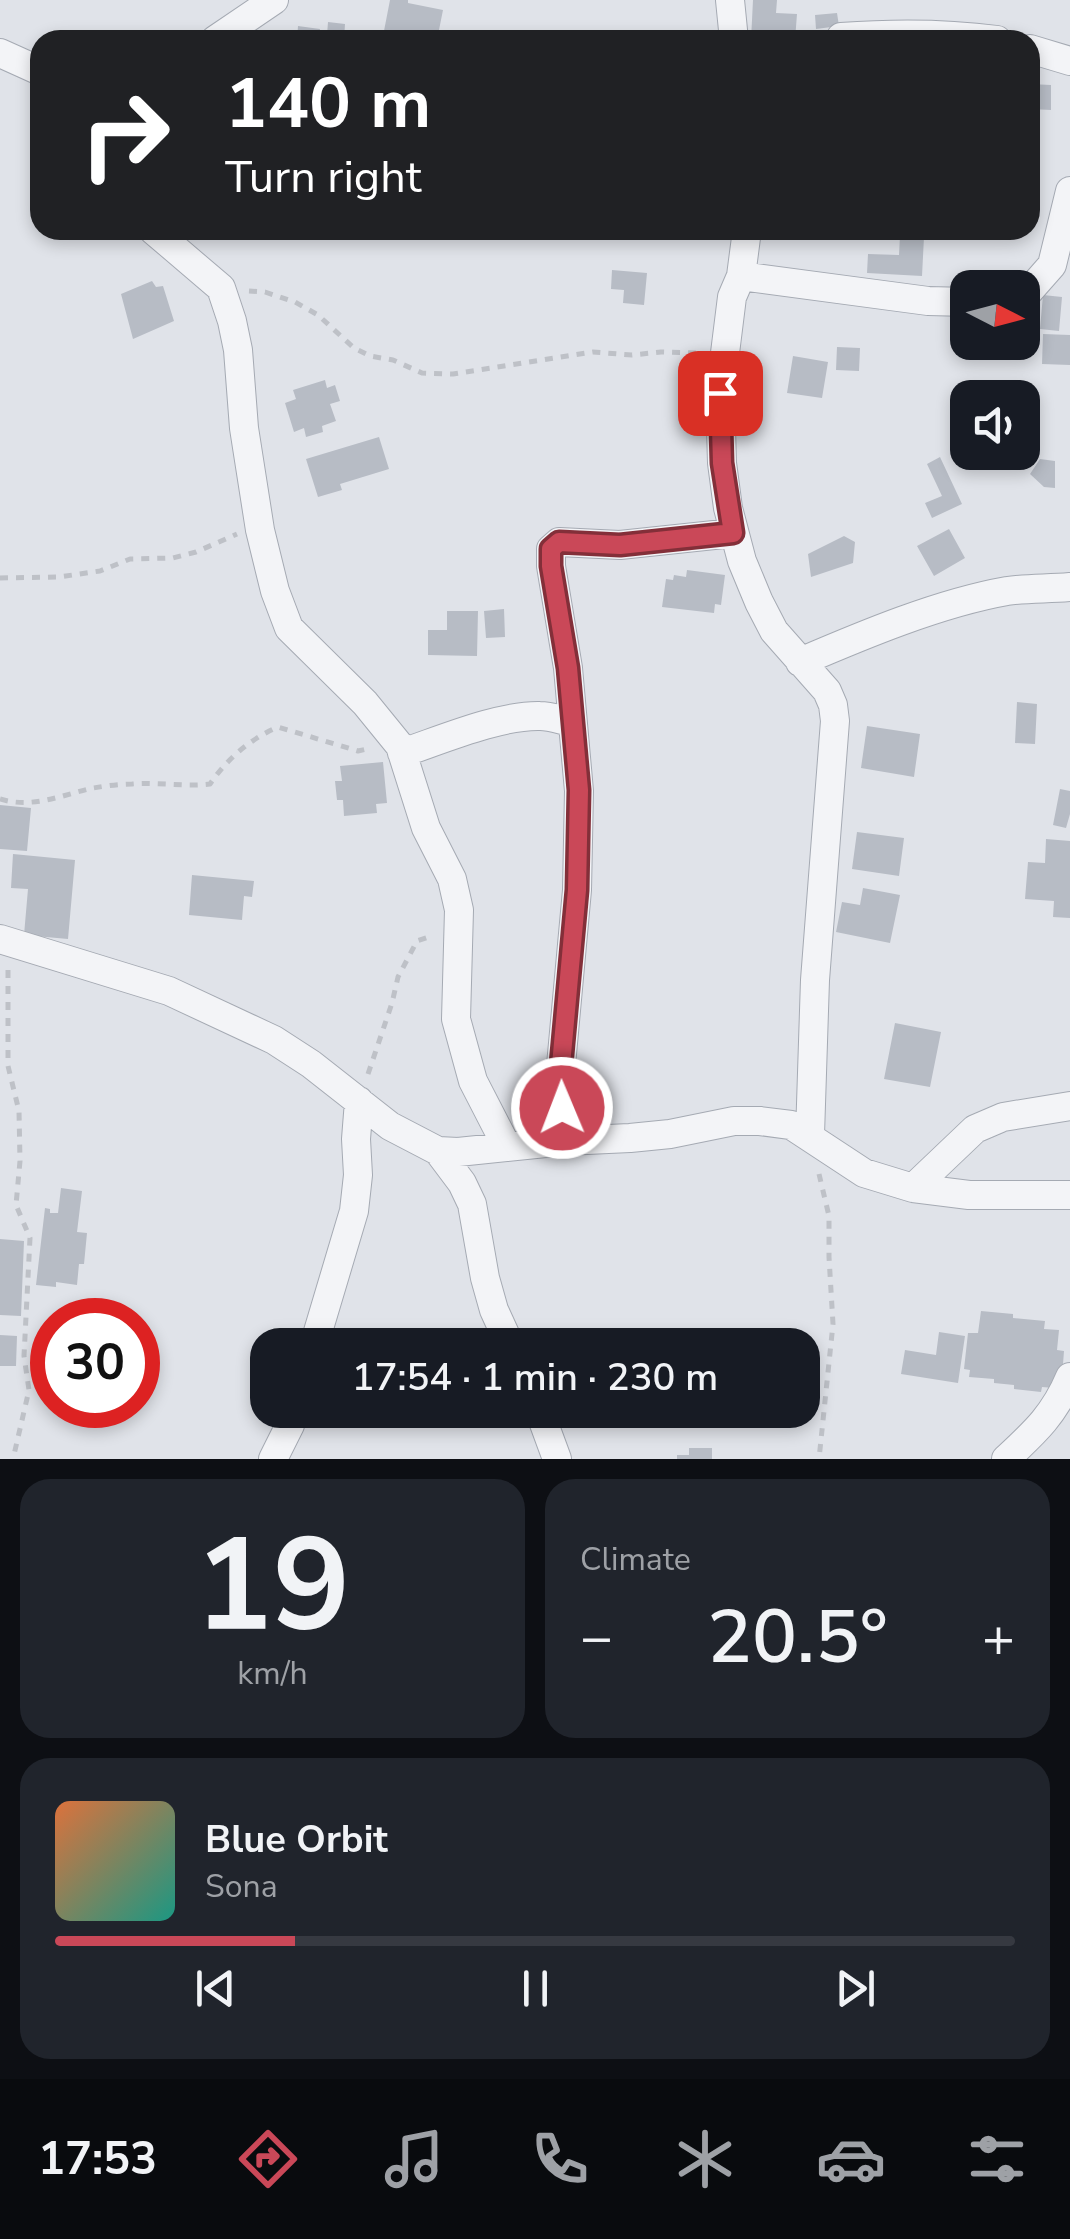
<!DOCTYPE html>
<html lang="en">
<head>
<meta charset="utf-8">
<style>
  body { margin:0; font-family:"Nunito Sans",sans-serif; background:#20242c; color:#f1f3f6; height:100vh; display:flex; flex-direction:column; font-size:38px; white-space:nowrap }
  * { box-sizing:border-box; margin:0 }
  p { font-size:32px; color:#9ea1a6 }
  .icon { flex:none; width:55px; height:55px; fill:none; stroke:currentColor; stroke-width:2; stroke-linecap:round; stroke-linejoin:round }
  .map { position:relative; height:1459px; overflow:hidden }
  .side { display:flex; flex-direction:column; gap:20px; padding:20px; background:#0d0f14; flex:1 }
  .side>* { flex:none }
  .hud { position:absolute; left:30px; top:30px; width:1010px; height:210px; border-radius:30px; box-shadow:0 5px 15px #0003; background:#202124; color:#fff; overflow:hidden }
  .needle { width:65px; rotate:96deg }
  .fabs { position:absolute; left:950px; top:270px; display:grid; gap:20px }
  .fabs a { display:grid; place-items:center; width:90px; height:90px; border-radius:20px; background:#171b24; box-shadow:0 5px 15px #0003; font-size:50px }
  .speed { position:absolute; left:30px; top:1298px; display:flex; gap:20px; font-size:50px; font-weight:700; text-align:center }
  .speed>* { display:grid; place-content:center; width:130px; height:130px; border-radius:50%; background:#171b24; box-shadow:0 5px 15px #0003; line-height:1 }
  .speed .limit { border:15px solid #d22; background:#fff; color:#111 }
  .pin { position:absolute; display:grid; place-items:center; width:85px; height:85px; color:#fff; margin:-42px; border-radius:20px; box-shadow:0 5px 15px #0006 }
  .me { position:absolute; width:110px; margin:-55px; rotate:359deg; stroke-linejoin:round; filter:drop-shadow(0 0 8px #0008) }
  .turn { display:flex; align-items:center; gap:35px; height:210px; padding:0 30px; font-size:45px }
  .turn .icon { width:130px; height:130px; stroke-width:2.5 }
  .turn b { display:block; font-size:70px; line-height:85px }
  .big { font-size:75px; font-weight:600; line-height:1.1 }
  .side .widget { flex:1; display:flex; flex-direction:column; justify-content:center; gap:15px; min-width:0; padding:0 35px; border-radius:30px; background:#20242c }
  .side .dial { align-items:center; gap:0 }
  .dial b { font-size:130px; line-height:1 }
  .song { display:flex; align-items:center; gap:30px }
  .cover { width:120px; height:120px; border-radius:15px; background:linear-gradient(135deg,hsl(20 70% 55%),hsl(170 70% 35%)) }
  .played { height:10px; border-radius:5px; background:linear-gradient(90deg,#ca4858 25%,#363941 25%) }
  .keys { display:flex; justify-content:space-around; direction:ltr }
  .heat { display:flex; justify-content:space-between; align-items:center; font-size:55px; direction:ltr }
  .side .tiles { flex:1; display:grid; gap:20px; grid-template-columns:1fr 1fr }
  .widget:last-child { grid-column:span 2 }
  .trip { position:absolute; left:250px; top:1328px; width:570px; height:100px; border-radius:30px; background:#171b24; box-shadow:0 5px 15px #0003; font-weight:600; line-height:100px; text-align:center }
  .tab-bar { display:flex; height:160px; justify-content:space-around; align-items:center; background:#090b0e; color:#9ea1a6 }
  .tab-bar .icon { width:70px; height:70px }
  .tab-bar .active { color:#ca4858 }
  .tab-bar b { font-size:45px; color:#f1f3f6 }
  .map>svg:first-child { display:block }
  .building { fill:#b7bcc5 }
  .lines { fill:none; stroke-linecap:round; stroke-linejoin:round }
  .street-casing { stroke:#a5aab3; stroke-width:30 }
  .path { stroke:#bec1c7; stroke-width:5; stroke-dasharray:8 8; stroke-linecap:butt }
  .street { stroke:#f3f4f7; stroke-width:28 }
  .route-casing { stroke:#832f39; stroke-width:25 }
  .route { stroke:#ca4858; stroke-width:18 }
</style>
</head>
<body>
<div class="map">
<svg width="1070" height="1459" viewBox="0 0 1070 1459">
  <rect width="100%" height="100%" fill="#e0e3e9"/>
  <path class="building" d="M390,0H408V3L443,10L437,40H402L383,36Z
    M753,0H777L776,13L797,14L795,40H751Z
    M837,13L839,26L816,29L815,15Z
    M328,22L345,24L344,40H297L298,26L320,29L319,34L327,35Z
    M1030,84L1051,85V110L1030,109Z
    M900,236L924,237L922,276L867,273L868,254L899,255Z
    M612,270L647,273L644,305L623,303L624,290L611,289Z
    M152,281L156,287L163,286L174,321L133,339L121,294Z
    M1043,295L1062,297L1059,331L1040,329Z
    M1043,334L1070,335V365L1042,364Z
    M837,347L860,348L859,371L836,370Z
    M793,356L828,362L822,398L787,393Z
    M325,380L327,388L335,385L340,401L330,404L336,421L322,426L323,432L306,437L304,428L294,432L285,403L296,399L293,390Z
    M379,437L389,469L340,484L342,490L318,497L306,459Z
    M940,457L962,504L932,518L925,503L942,496L927,464Z
    M1040,459L1055,461V488L1044,487L1030,474Z
    M949,529L965,558L934,576L917,546Z
    M844,536L855,542L853,563L811,577L808,554Z
    M687,570L725,575L721,605L715,604L714,613L662,607L666,579L673,580L674,575L686,577Z
    M504,609L505,637L486,638L484,611Z
    M447,611H478L477,656L428,655V630H447Z
    M1017,702L1037,704L1035,744L1015,743Z
    M867,726L920,734L914,777L861,768Z
    M383,762L387,803L376,804L377,813L344,816L343,800H337L335,781H342L340,766Z
    M1060,789L1070,791V814L1066,828L1053,825Z
    M0,805L31,808L27,851L0,849Z
    M857,832L904,838L899,876L852,869Z
    M1046,839L1070,841V918L1053,917L1054,901L1025,899L1028,862L1045,863Z
    M13,854L75,860L68,939L24,935L28,889L11,888Z
    M192,875L254,881L252,897L244,896L242,920L189,915Z
    M863,888L900,895L890,943L836,932L842,902L860,905Z
    M895,1023L941,1032L930,1087L884,1079Z
    M61,1188L82,1191L77,1232L87,1233L84,1264H79L77,1285L56,1282V1287L36,1285L45,1208L50,1209V1213H58Z
    M0,1239L24,1241L21,1316L0,1315Z
    M981,1311L1013,1314V1318L1045,1321L1044,1329L1059,1330L1057,1350L1064,1351L1062,1377H1055L1054,1388L1042,1387L1041,1392L1014,1389V1385L994,1383V1379L969,1377L970,1370L964,1369L968,1333H978Z
    M939,1332L965,1336L958,1383L901,1374L905,1350L936,1355Z
    M0,1335L17,1336L16,1366H0Z
    M689,1448H712V1459H677V1455H689Z"/>
  <g class="lines">
    <defs>
      <path id="street" d="M730,0L734,40
        M841,37C894,33 944,33 997,40
        M215,40L274,0
        M1030,49L1070,61
        M0,53L40,71
        M153,230L221,288L232,321L238,350L244,428L260,530L275,591L289,628L365,703L400,746L426,828L452,879L459,910L456,1019L473,1081L507,1147
        M747,230L741,276L732,297L720,393L722,463L728,508L742,561L759,602L774,631L827,691L833,705L835,721L815,980L810,1135
        M741,276L928,301L968,302
        M1022,299L1052,265L1070,191
        M800,662C863,635 939,603 1007,591C1028,588 1049,589 1070,587
        M402,753C441,740 499,715 540,716C550,716 561,720 571,722
        M0,939L169,991L274,1040L311,1064L390,1126L438,1151L458,1152L565,1141L630,1138L670,1134L734,1121H760L791,1125L864,1173L913,1188L969,1195H1070
        M565,1141L560,1076L577,890L579,791L568,668L551,566V549L559,542L620,545L733,533
        M438,1151L462,1183L472,1204L485,1278L494,1310L510,1345
        M913,1188L975,1129L1003,1117L1070,1106
        M314,1345L354,1211L358,1175L356,1139L359,1101
        M539,1410L557,1459
        M273,1459L290,1425L293,1410
        M1006,1459C1035,1432 1054,1415 1070,1377"/>
    </defs>
    <use href="#street" class="street-casing"/>
    <path class="path" d="M249,291L265,292L295,302L318,315L354,348L370,356L393,360L422,373L453,374L593,352L632,355L661,352L698,353
      M0,578L59,577L100,571L130,559L173,558L196,552L237,534
      M0,799C32,809 62,795 93,788C105,786 119,784 132,784C158,782 184,787 210,784C227,759 250,739 278,727L358,751L367,749
      M8,970V1066L19,1111L20,1161L16,1205L30,1238L24,1356L29,1390L13,1459
      M368,1074L392,1003L398,977L417,941L432,936
      M819,1174L829,1216V1257L833,1324L819,1459"/>
    <use href="#street" class="street"/>
  </g>
  <g class="lines">
    <defs>
      <path id="route" d="M562,1108L560,1076L577,890L579,790L568,668L551,566V549L559,542L620,545L733,533L722,463L720,393"/>
    </defs>
    <use href="#route" class="route-casing"/>
    <use href="#route" class="route"/>
  </g>
</svg>
<div class="fabs">
<a><svg class="needle" viewBox="-14 -14 28 28"><path d="M0-13l5 13h-10z" fill="#e53935"/><path d="M0 13l5-13h-10z" fill="#9ea1a6"/></svg></a>
<a><svg class="icon" aria-label="sound" viewBox="0 0 24 24"><path d="M4 9h4l5-4v14l-5-4H4zM17 9q2 3 0 6"/></svg></a>
</div>
<div class="speed"><div class="limit">30</div></div>
<div class="pin" style="left:720px;top:393px;background:#d93025"><svg class="icon" aria-label="arrive" viewBox="0 0 24 24"><path d="M6 21V4h12l-3 4 3 4H6"/></svg></div>
<svg class="me" style="left:562px;top:1108px" viewBox="-20 -20 40 40"><circle r="17" fill="#ca4858" stroke="#fff" stroke-width="3"/><path d="M0-11L8 9 0 5-8 9z" fill="#fff"/></svg>
<div class="trip">17:54 · 1 min · 230 m</div>
<div class="hud">
<div class="turn"><svg class="icon" aria-label="right" viewBox="0 0 24 24"><path d="M7 20v-9h11M14 6l5 5-5 5"/></svg><div><b>140 m</b>Turn right</div></div>
</div>
</div>
<section class="side">
<div class="tiles">
<div class="widget dial"><b>19</b><p>km/h</p></div>
<div class="widget"><p>Climate</p>
<div class="heat"><a>−</a><b class="big">20.5°</b><a>+</a></div>
</div>
<div class="widget">
<div class="song"><i class="cover"></i><div><b>Blue Orbit</b><p>Sona</p></div></div>
<div class="played"></div>
<div class="keys"><svg class="icon" aria-label="previous" viewBox="0 0 24 24"><path d="M18 5L8 12l10 7zM5 5v14"/></svg><svg class="icon" aria-label="pause" viewBox="0 0 24 24"><path d="M8 5v14M16 5v14"/></svg><svg class="icon" aria-label="next" viewBox="0 0 24 24"><path d="M6 5l10 7-10 7zM19 5v14"/></svg></div>
</div>
</div>
</section>
<nav class="tab-bar">
<b>17:53</b>
<svg class="icon active" aria-label="directions" viewBox="0 0 24 24"><path d="M12 3l9 9-9 9-9-9zM9 14v-3h6M13 9l2 2-2 2"/></svg>
<svg class="icon" aria-label="music" viewBox="0 0 24 24"><path d="M9 18V5l10-2v13"/><circle cx="6" cy="18" r="3"/><circle cx="16" cy="16" r="3"/></svg>
<svg class="icon" aria-label="phone" viewBox="0 0 24 24"><path d="M5 4h4l2 5-3 2q2 4 5 5l2-3 5 2v4C11 20 4 13 5 4z"/></svg>
<svg class="icon" aria-label="climate" viewBox="0 0 24 24"><path d="M12 3v18M4 7l16 10M4 17L20 7"/></svg>
<svg class="icon" aria-label="car" viewBox="0 0 24 24"><path d="M5 17H2v-5l4-1 3-4h7l3 4 3 1v5h-3M9 17h6M6 11h13"/><circle cx="7" cy="17" r="2"/><circle cx="17" cy="17" r="2"/></svg>
<svg class="icon" aria-label="filters" viewBox="0 0 24 24"><path d="M4 7h16M4 17h16"/><circle cx="9" cy="7" r="2"/><circle cx="15" cy="17" r="2"/></svg>
</nav>
</body>
</html>
